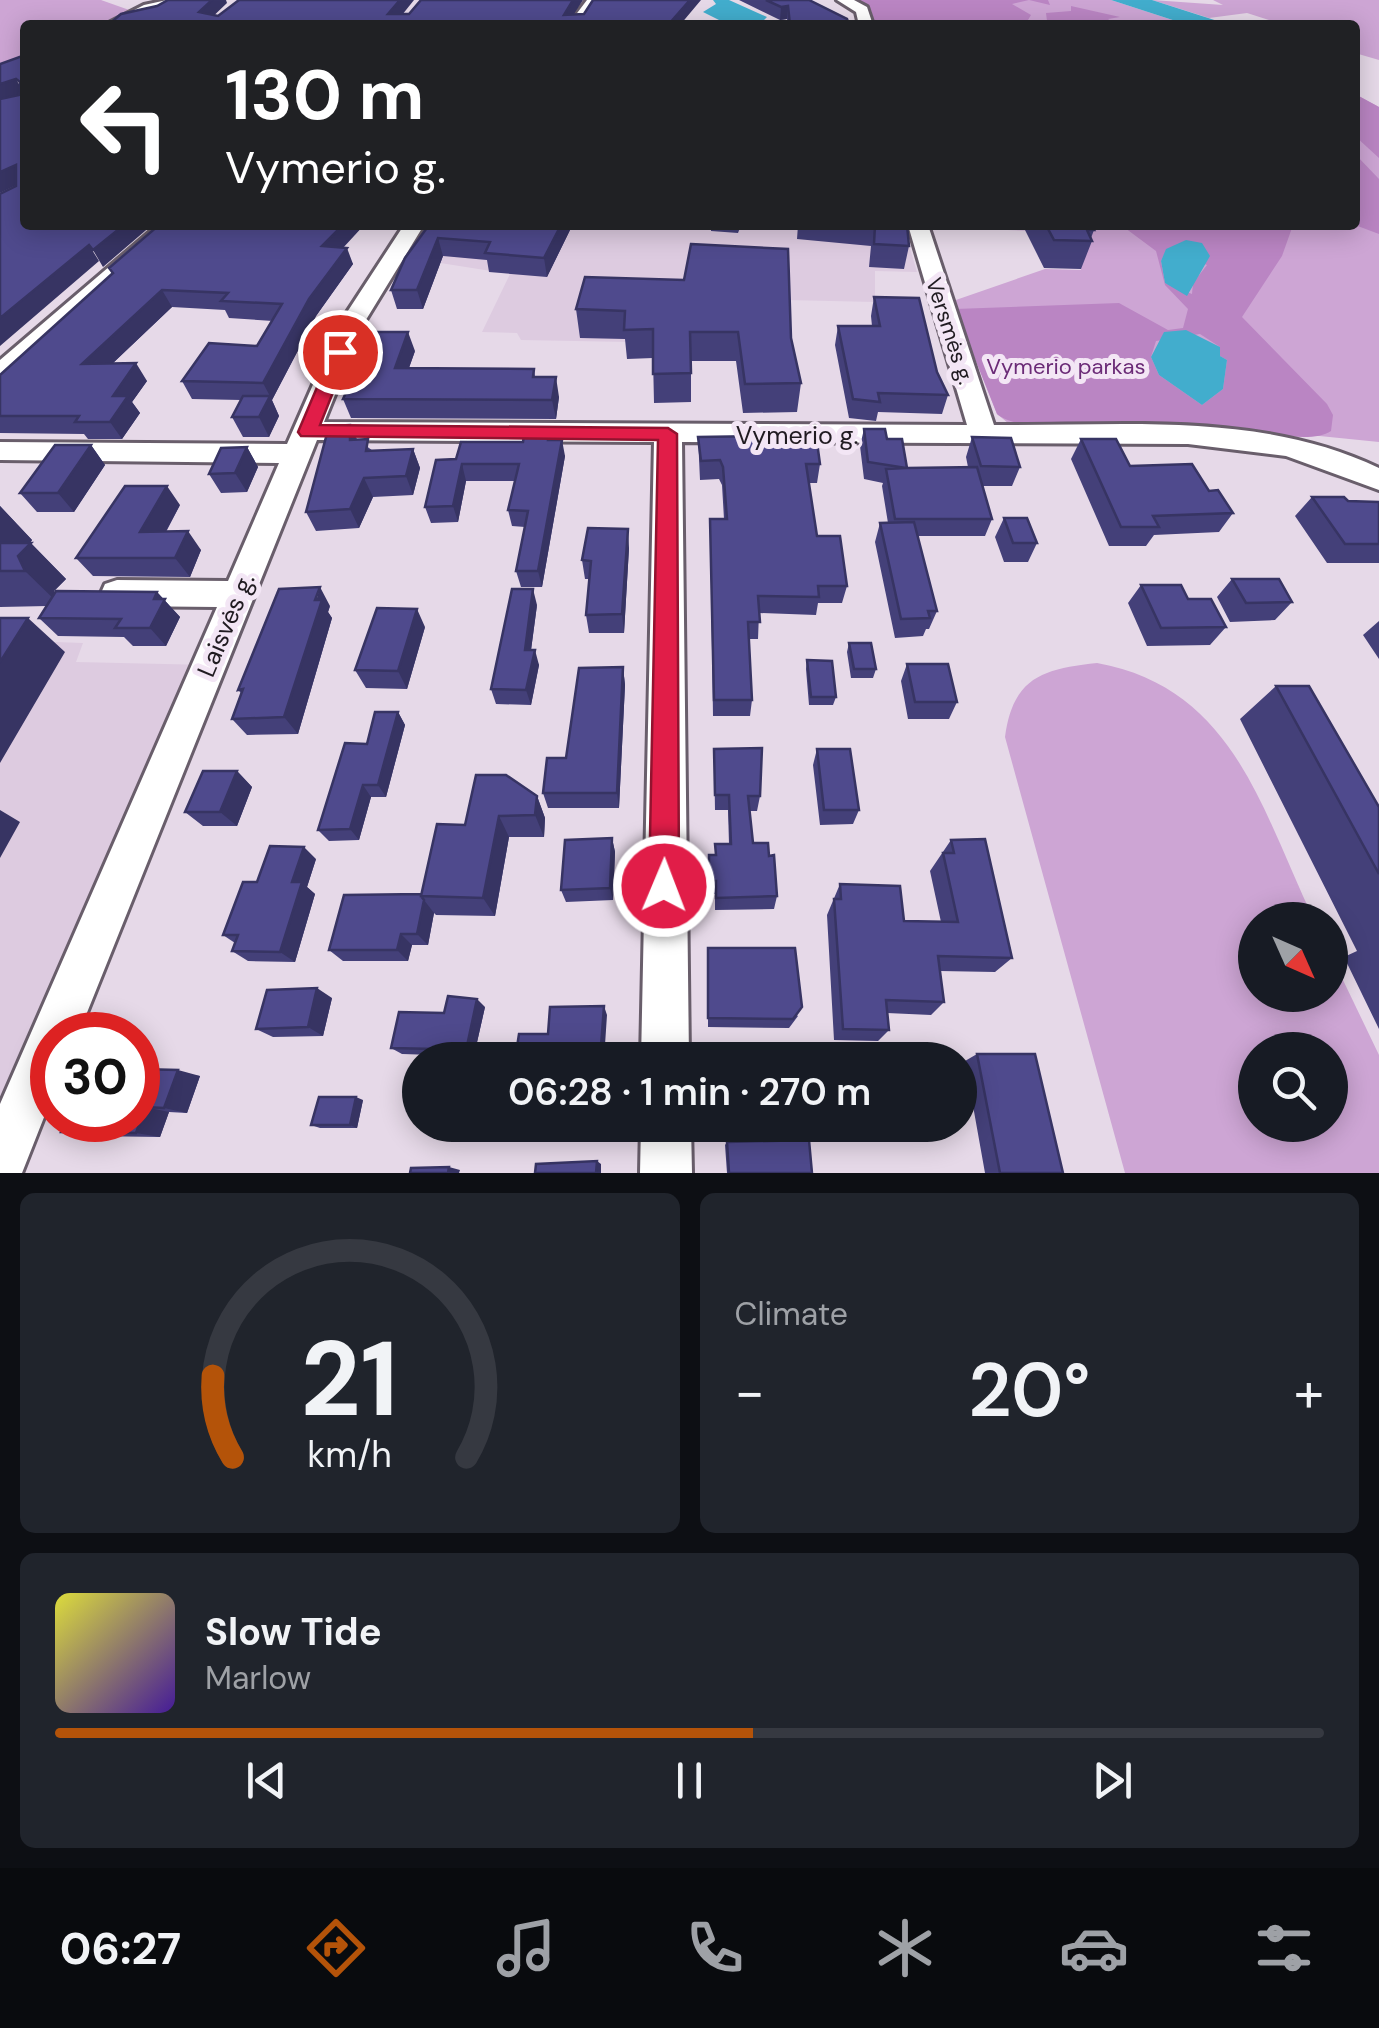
<!DOCTYPE html>
<html lang="en">
<head>
<meta charset="utf-8">
<style>
  body { margin:0; font-family:"DM Sans",sans-serif; background:#20242c; color:#f1f3f6; height:100vh; display:flex; flex-direction:column; font-size:38px; white-space:nowrap }
  * { box-sizing:border-box; margin:0 }
  p { font-size:32px; color:#9ea1a6 }
  .icon { flex:none; width:55px; height:55px; fill:none; stroke:currentColor; stroke-width:2; stroke-linecap:round; stroke-linejoin:round }
  .map { position:relative; height:1173px; overflow:hidden }
  .panel { display:flex; flex-direction:column; gap:20px; padding:20px; background:#0d0f14; flex:1 }
  .panel>* { flex:none }
  .guide { position:absolute; left:20px; top:20px; width:1340px; height:210px; border-radius:10px; box-shadow:0 5px 25px #0003; background:#202124; color:#fff; overflow:hidden }
  .needle { width:65px; rotate:135deg }
  .fabs { position:absolute; left:1238px; top:902px; display:grid; gap:20px }
  .fabs a { display:grid; place-items:center; width:110px; height:110px; border-radius:50%; background:#171b24; box-shadow:0 5px 25px #0003; font-size:50px }
  .speed { position:absolute; left:30px; top:1012px; display:flex; gap:20px; font-size:50px; font-weight:700; text-align:center }
  .speed>* { display:grid; place-content:center; width:130px; height:130px; border-radius:50%; background:#171b24; box-shadow:0 5px 25px #0003; line-height:1 }
  .speed .limit { border:15px solid #d22; background:#fff; color:#111 }
  .pin { position:absolute; display:grid; place-items:center; width:85px; height:85px; color:#fff; margin:-42px; border:5px solid #fff; border-radius:50%; box-shadow:0 2px 10px #0007 }
  .me { position:absolute; width:110px; margin:-55px; rotate:1deg; stroke-linejoin:round; filter:drop-shadow(0 0 8px #0008) }
  .turn { display:flex; align-items:center; gap:35px; height:210px; padding:0 40px; font-size:45px }
  .turn .icon { width:130px; height:130px; stroke-width:2.5 }
  .turn b { display:block; font-size:70px; line-height:85px }
  .big { font-size:75px; font-weight:600; line-height:1.1 }
  .panel .tile { flex:1; display:flex; flex-direction:column; justify-content:center; gap:15px; min-width:0; padding:0 35px; border-radius:15px; background:#20242c }
  .panel .dial { align-items:center; gap:0 }
  .dial svg { height:260px; overflow:visible; fill:none; stroke:#363941; stroke-width:7; stroke-linecap:round; text-anchor:middle }
  .dial text { fill:#f1f3f6; stroke:none }
  .song { display:flex; align-items:center; gap:30px }
  .cover { width:120px; height:120px; border-radius:15px; background:linear-gradient(135deg,hsl(60 70% 55%),hsl(260 70% 35%)) }
  .played { height:10px; border-radius:5px; background:linear-gradient(90deg,#b45309 55%,#363941 55%) }
  .keys { display:flex; justify-content:space-around; direction:ltr }
  .heat { display:flex; justify-content:space-between; align-items:center; font-size:55px; direction:ltr }
  .panel .tiles { flex:1; display:grid; gap:20px; grid-template-columns:1fr 1fr }
  .tile:last-child { grid-column:span 2 }
  .trip { position:absolute; left:402px; top:1042px; width:575px; height:100px; border-radius:50px; background:#171b24; box-shadow:0 5px 25px #0003; font-weight:600; line-height:100px; text-align:center }
  .tabs { display:flex; height:160px; justify-content:space-around; align-items:center; background:#090b0e; color:#9ea1a6 }
  .tabs .icon { width:70px; height:70px }
  .tabs .current { color:#b45309 }
  .tabs b { font-size:45px; color:#f1f3f6 }
  .map>svg:first-child { display:block }
  .built { fill:#ddcbe0 }
  .green { fill:#cda5d4; fill-rule:evenodd }
  .forest { fill:#ba85c3; fill-rule:evenodd }
  .water { fill:#42adcd }
  .lines { fill:none; stroke-linecap:round; stroke-linejoin:round }
  .minor-casing { stroke:#695e6b; stroke-width:6 }
  .minor { fill:#fff; fill-rule:evenodd }
  .wall { fill:#444079 }
  .shaded-wall { fill:#373463 }
  .building { fill:#4f4a8d; stroke:#373463; stroke-width:2.5 }
  .route { fill:#e11d48; stroke:#92132f; stroke-width:2.5 }
  .labels { text-anchor:middle; dominant-baseline:central; stroke-width:10; stroke-linejoin:round; paint-order:stroke }
  .far-street-label { font-size:22px; fill:#201b21; stroke:#f3e6f5 }
  .far-park-label { font-size:22px; fill:#6b2b77; stroke:#f3e6f5 }
  .street-label { font-size:25px; fill:#201b21; stroke:#f3e6f5 }
</style>
</head>
<body>
<div class="map">
<svg width="1379" height="1173" viewBox="0 0 1379 1173">
  <rect width="100%" height="100%" fill="#e6d9e8"/>
  <path class="built" d="M528,225H903L917,272L875,271V302L787,300V345L521,340L517,333L482,332L510,274L415,259Z
    M0,640L83,643L76,662L209,665L0,1164Z"/>
  <path class="green" d="M0,0H101L132,11L103,25H25V62L0,72Z
    M858,0H1111L1188,25H875L871,10Z
    M1152,0L1223,5L1213,0H1379V60L1355,53V25H1285L1247,13L1209,18Z
    M1355,94L1379,107V442L1212,425L1042,427L1008,423L997,414L953,301L1045,269L1081,270L1071,232L1007,230L1006,225H1355Z
    M1097,663C1234,688 1261,809 1314,920H1255V995H1330V953L1379,1055V1173H1125L1005,737C1013,677 1043,669 1097,663ZM1255,1050H1330V1125H1255Z"/>
  <path class="forest" d="M858,0H1048L1050,5L1029,0L1012,4L1031,15L1025,25H875L871,10Z
    M1071,6L1120,17L1108,19L1117,25H1051L1047,21L1046,13L1071,11Z
    M1355,94L1379,107V158L1355,136Z
    M1355,154L1379,179V234L1355,225Z
    M1121,225H1293L1282,256L1242,317L1327,404L1333,415L1331,431C1308,447 1240,426 1210,425C1166,424 1026,439 997,414L955,309L1119,303L1168,330L1183,328L1188,309L1165,285L1156,251ZM1167,249L1207,265L1193,283L1192,294L1165,283L1161,261ZM1200,334L1220,347V356L1227,360L1223,389L1202,405L1159,375L1151,357L1156,341Z"/>
  <path class="water" d="M713,0H729L767,17L759,25L725,23L703,12L716,4Z
    M1111,0H1152L1230,25H1188Z
    M1186,240L1202,243L1210,256L1187,296L1165,283L1161,261L1166,249Z
    M1186,330L1220,347V356L1227,360L1223,389L1202,405L1159,375L1151,357L1164,332Z"/>
  <g class="lines">
    <defs>
      <path id="minor" d="M167,0H191L123,25H105L144,5Z
        M587,0H601L582,25H568Z
        M837,0H854L867,7L873,25H859L856,12Z
        M158,225H180L9,378L0,381V360Z
        M404,225H424L364,323L324,422L967,425L908,225H928L994,425C1121,426 1261,411 1379,468V490L1286,456L1188,444L682,442L689,1060H641L654,442L317,440L78,1035H52V1097L22,1173H0V1104L217,607L117,606L105,602L101,593L105,584L117,580L228,581L279,463L0,460V442L287,444L340,323Z
        M641,1125H691L692,1173H640Z"/>
    </defs>
    <use href="#minor" class="minor-casing"/>
    <use href="#minor" class="minor"/>
  </g>
  <path class="wall" d="M739,0H808L849,25H788L787,19L780,20Z
    M159,225H364L343,248L353,264L316,316L272,400L279,416L269,437H243L232,417L241,400L192,399L182,381L257,346L273,321L229,318L225,310L172,307L112,364L147,381L132,402L140,413L122,439H88L84,434L0,433V375L112,274L109,268Z
    M429,225H569L570,230L547,277L489,272L487,260L443,256L423,309H397L391,290Z
    M711,225H741L738,233L711,231Z
    M798,225H907L909,246L904,269L869,267L871,246L797,239Z
    M1027,225H1091L1094,230L1091,238L1092,241L1081,269L1044,268L1025,230Z
    M585,277L791,338L801,383L797,412L743,413L736,361H691V402L654,403L653,358L627,359L625,339L580,338L576,309Z
    M874,297L937,372L948,395L942,414L878,412L876,421L849,418L835,345L838,326H872L871,316Z
    M415,351L409,368L534,369L535,377L559,397L556,419L351,418L343,399Z
    M350,425L357,439L373,451L413,449L420,468L413,495L373,497L359,528L316,531L306,512Z
    M864,429L907,468L968,467L966,457L972,437L1020,467L1012,486H983L992,519L985,536H918L937,611L929,629H926L923,636L895,638L875,542L880,523H888L882,486L883,483L864,479L860,446Z
    M698,437L820,464L817,483H808L817,536L847,586L842,603H818L816,615L759,613L758,639H749L752,700L750,716H713L710,519H724L722,485L719,479L700,480Z
    M1081,439L1130,466L1209,491L1233,513L1219,532L1154,535L1146,546H1109L1071,459Z
    M551,440L565,456L542,587H521L516,571L525,527L512,526L508,510L515,481H466L458,522L431,523L425,507L456,459L523,442Z
    M91,445L105,465L74,512H37L20,493Z
    M247,447L258,467L247,492L221,493L209,474Z
    M1312,497L1348,501L1379,502V563H1327L1295,516Z
    M180,505L166,532L201,550L190,577L93,576L76,558Z
    M0,506L32,540L30,543L66,579L54,591L55,594L157,592L180,617L166,646H133L124,637L58,636L39,618L47,606L0,607Z
    M1004,518L1037,543L1028,562H1004L995,537Z
    M629,548L624,633H589L586,615L589,579H585L582,560Z
    M1232,579L1292,602L1275,620L1230,622L1217,597Z
    M1141,585L1188,599L1226,627L1210,645L1147,646L1128,603Z
    M537,605L531,650L539,665L531,705L496,704L491,689Z
    M330,606L328,612L332,618L298,734L247,735L232,719L242,694L238,690Z
    M1379,621V659L1363,635Z
    M425,627L407,689L366,688L355,670Z
    M849,643L876,669L873,678H851L847,652Z
    M807,660L836,697L833,705H809L806,669Z
    M907,664L957,702L949,719H908L901,681Z
    M623,667L625,685L619,808H548L543,793Z
    M1276,686L1379,807V1029L1344,957L1357,951L1240,719Z
    M398,712L405,725L386,797H371L359,840L329,841L318,830L367,744Z
    M714,749L760,796L757,811H750L753,843L769,856L777,896L774,909L715,910V894H709V855H715V844H729L728,810H715Z
    M817,749L859,810L853,824L820,825L813,765Z
    M237,771L252,787L237,826H203L185,812Z
    M537,796L545,818L544,837H509L495,916L436,915L434,913L428,945H412L408,961H343L329,950L421,894L465,825Z
    M612,838L615,852L613,900L566,902L561,890Z
    M951,840L1012,958L995,972L940,971L944,1002L931,1015L887,1013L889,1030L878,1041L834,1040L827,915L840,884L904,921L941,922L930,871Z
    M316,859L307,887L315,894L295,962L248,961L232,951L235,943L223,935L257,882Z
    M708,948L798,1016L789,1028L708,1027Z
    M332,998L323,1036L273,1037L256,1029Z
    M485,1007L473,1060H432L434,1055L402,1054L391,1048Z
    M977,1054L1063,1173H985L965,1061Z
    M138,1069L200,1076L187,1113L169,1112L160,1137L89,1136L61,1132Z
    M363,1100L357,1128H320L311,1125Z
    M727,1142L812,1173H727L725,1145Z"/>
  <path class="shaded-wall" d="M212,0H226L227,3L204,25L199,12Z
    M400,0H414L394,25L388,14Z
    M573,0H583L567,25L564,15Z
    M690,0H701L680,25H668Z
    M788,6L787,19L780,20L781,7Z
    M16,79L24,93L0,101V84Z
    M16,165L25,181L0,193V172Z
    M124,225H152L103,267L93,250Z
    M343,225H364L328,263L322,246Z
    M561,225H569L570,230L547,277L544,258Z
    M438,238L443,256L423,309L417,290Z
    M89,245L99,261L0,346V318Z
    M347,248L353,264L316,316L272,400L263,383L309,299Z
    M162,290L172,307L94,381L82,364Z
    M408,332L415,351L402,387L395,368Z
    M136,363L147,381L132,402L140,413L122,439L110,422L113,396Z
    M556,377L559,397L556,419L552,400Z
    M270,396L279,416L269,437L259,417Z
    M350,425L358,444L350,440Z
    M562,440L565,456L542,587L538,571Z
    M91,445L105,465L74,512L58,493Z
    M247,447L258,467L247,492L235,473Z
    M413,449L420,468L413,495L406,476Z
    M462,464L466,481L458,522L453,506Z
    M364,478L373,497L359,528L350,509Z
    M167,486L180,505L155,551L140,532Z
    M0,506L32,540L26,548L31,543L66,579L54,591L61,606L25,571H0Z
    M628,529L629,548L624,633L622,614Z
    M188,531L201,550L190,577L175,558Z
    M320,587L330,606L328,612L332,618L298,734L284,717Z
    M533,589L537,605L529,665L525,650Z
    M157,592L180,617L166,646L150,628L154,599Z
    M417,609L425,627L407,689L398,671Z
    M28,618L65,652L0,763V662Z
    M535,650L539,665L531,705L526,690Z
    M623,667L625,685L619,808L617,793Z
    M398,712L405,725L386,797L378,785Z
    M237,771L252,787L237,826L220,812Z
    M363,785L371,797L359,840L350,829Z
    M537,796L545,818L544,837L535,815Z
    M0,810L20,822L0,858Z
    M499,816L509,837L495,916L483,898Z
    M612,838L615,852L613,900L610,888Z
    M304,847L316,859L307,887L315,894L295,962L280,952L292,882Z
    M424,900L434,913L428,945L417,934Z
    M401,934L412,945L408,961L397,950Z
    M317,988L332,998L323,1036L308,1027Z
    M477,999L485,1007L473,1060H464Z
    M604,1006L607,1015L604,1060H600Z
    M178,1070L200,1076L187,1113L164,1108Z
    M356,1097L363,1100L357,1128L350,1125Z
    M145,1107L169,1112L160,1137L136,1133Z
    M597,1161L601,1164V1173H596Z
    M449,1167L460,1170L459,1173H448Z"/>
  <path class="building" d="M168,0H212L199,12L218,16L239,0H400L388,14H409L421,0H573L564,15L584,14L593,0H690L668,25H108L121,14L157,6Z
    M766,0H809L847,19L849,25H790L788,6L781,7Z
    M25,55V225H124L93,250L89,245L0,318V194L16,186V165L0,172V99L19,95L20,82L16,79L0,84V64Z
    M159,225H343L322,246L347,248L309,299L263,383L182,381L209,343L257,346L282,304L221,301L228,293L162,290L82,364L136,363L113,396H128L110,422H75L79,416H0V375L113,273L109,268Z
    M429,225H561L544,258L485,253L490,242L438,238L417,290H391L405,258Z
    M875,225H907L909,246L874,244Z
    M1046,225H1091L1094,230H1087L1092,241L1054,240Z
    M691,244L788,249L791,338L801,383L745,384L738,332H690L691,373L653,374V329L624,330L625,311L576,309L585,277L684,280Z
    M874,297L919,298L937,372L948,395L878,393L880,402L853,399L838,326H880Z
    M374,332H408L395,368L534,369L533,377H556L552,400L343,399Z
    M243,396H270L259,417H232Z
    M350,425V440L368,439L366,451L413,449L406,476L364,478L350,509L306,512L329,426Z
    M525,429H549L548,440H562L538,571H516L528,511L508,510L519,464H462L453,506L425,507L436,460L456,459L461,442H523Z
    M864,429H885L887,439H902L907,468L977,467L992,519H895L886,469L906,468L868,462Z
    M816,435L820,464H806L817,536H840L847,586H818L819,597L758,596L760,622H748L752,700H714L710,519H727L723,467L720,460L701,461L698,437Z
    M972,437L1011,438L1020,467L981,466Z
    M1081,439H1116L1130,466L1192,464L1209,491L1218,490L1233,513L1153,516L1159,527H1121Z
    M55,445H91L58,493H20Z
    M247,447L235,473L209,474L221,448Z
    M125,486H167L140,532L188,531L175,558H76Z
    M1312,497H1344L1348,501L1379,502V544H1345Z
    M1004,518H1027L1037,543H1013Z
    M914,522L937,611H928L930,618L901,619L880,523Z
    M588,528L628,529L622,614L586,615L591,561L582,560Z
    M0,543H31L18,556L25,571H0Z
    M1232,579H1279L1292,602L1246,603Z
    M1141,585H1181L1188,599H1211L1226,627L1161,628Z
    M320,587L315,600H322L284,717L232,719L243,689L238,690L279,589Z
    M512,589H533L525,650H535L526,690L491,689Z
    M56,591L157,592L154,599H165L150,628H115L121,619L39,618Z
    M377,608L417,609L398,671L355,670Z
    M0,618H28L0,662Z
    M849,643H871L876,669H854Z
    M807,660L832,661L836,697H811Z
    M907,664H948L957,702H915Z
    M623,667L617,793H543L547,758H566L579,668Z
    M1276,686H1309L1379,807V874Z
    M375,712H398L378,785H363L350,829L318,830L345,743L367,744Z
    M762,748L760,796H748L753,843H768L769,856L774,855L777,896L716,898V881H709V855H716L715,844H731L729,795H715L714,749Z
    M817,749H850L859,810H824Z
    M203,771H237L220,812H185Z
    M476,775H506L537,796L535,815L499,816L483,898L421,896L437,824L465,825Z
    M612,838L610,888L561,890L565,840Z
    M985,839L1012,958L938,956L944,1002L886,1000L889,1030L843,1029L834,899H841L840,884L900,886L904,921L958,922L943,853H954L951,840Z
    M270,846L304,847L292,882H302L280,952L232,951L238,935H223L243,882H257Z
    M421,894V896L424,900L417,934H401L397,950H329L344,895Z
    M708,948H795L802,1007L793,1019L708,1018Z
    M317,988L308,1027L256,1029L267,990Z
    M448,996L477,999L464,1060H432L435,1049L391,1048L399,1012L444,1013Z
    M604,1006L600,1060H515L519,1034H548L550,1007Z
    M977,1054H1035L1063,1173H1000Z
    M138,1069L178,1070L164,1108L145,1107L136,1133L61,1132L66,1120H138Z
    M319,1097H356L350,1125H311Z
    M809,1140L812,1173H729L727,1142Z
    M597,1161L596,1173H535L536,1164Z
    M449,1167L448,1173H410L411,1168Z"/>
  <path class="route" d="M340,347L349,352L320,425L668,428L677,434L679,886L674,896L664,901L654,896L649,886L658,440L301,436L298,432L332,352Z"/>
  <g class="labels">
    <g class="far-street-label">
      <text transform="translate(950 331) rotate(72)">Versmės g.</text>
    </g>
    <g class="far-park-label">
      <text x="1066" y="366">Vymerio parkas</text>
    </g>
    <g class="street-label">
      <text x="797" y="435">Vymerio g.</text>
      <text transform="translate(226 625) rotate(-67)">Laisvės g.</text>
    </g>
  </g>
</svg>
<div class="fabs">
<a><svg class="needle" viewBox="-14 -14 28 28"><path d="M0-13l5 13h-10z" fill="#e53935"/><path d="M0 13l5-13h-10z" fill="#9ea1a6"/></svg></a>
<a><svg class="icon" aria-label="search" viewBox="0 0 24 24"><circle cx="10" cy="10" r="6"/><path d="M15 15l6 6"/></svg></a>
</div>
<div class="speed"><div class="limit">30</div></div>
<div class="pin" style="left:340px;top:352px;background:#d93025"><svg class="icon" aria-label="arrive" viewBox="0 0 24 24"><path d="M6 21V4h12l-3 4 3 4H6"/></svg></div>
<svg class="me" style="left:664px;top:886px" viewBox="-20 -20 40 40"><circle r="17" fill="#e11d48" stroke="#fff" stroke-width="3"/><path d="M0-11L8 9 0 5-8 9z" fill="#fff"/></svg>
<div class="trip">06:28 · 1 min · 270 m</div>
<div class="guide">
<div class="turn"><svg class="icon" aria-label="left" viewBox="0 0 24 24"><path d="M17 20v-9H6M10 6l-5 5 5 5"/></svg><div><b>130 m</b>Vymerio g.</div></div>
</div>
</div>
<section class="panel">
<div class="tiles">
<div class="tile dial"><svg viewBox="0 0 100 80">
<path d="M14 69A42 42 0 1 1 86 69"/>
<path d="M14 69A42 42 0 0 1 8 44" stroke="#b45309"/>
<text x="50" y="56" font-size="32" font-weight="700">21</text>
<text x="50" y="72" font-size="11">km/h</text>
</svg></div>
<div class="tile"><p>Climate</p>
<div class="heat"><a>−</a><b class="big">20°</b><a>+</a></div>
</div>
<div class="tile">
<div class="song"><i class="cover"></i><div><b>Slow Tide</b><p>Marlow</p></div></div>
<div class="played"></div>
<div class="keys"><svg class="icon" aria-label="previous" viewBox="0 0 24 24"><path d="M18 5L8 12l10 7zM5 5v14"/></svg><svg class="icon" aria-label="pause" viewBox="0 0 24 24"><path d="M8 5v14M16 5v14"/></svg><svg class="icon" aria-label="next" viewBox="0 0 24 24"><path d="M6 5l10 7-10 7zM19 5v14"/></svg></div>
</div>
</div>
</section>
<nav class="tabs">
<b>06:27</b>
<svg class="icon current" aria-label="directions" viewBox="0 0 24 24"><path d="M12 3l9 9-9 9-9-9zM9 14v-3h6M13 9l2 2-2 2"/></svg>
<svg class="icon" aria-label="music" viewBox="0 0 24 24"><path d="M9 18V5l10-2v13"/><circle cx="6" cy="18" r="3"/><circle cx="16" cy="16" r="3"/></svg>
<svg class="icon" aria-label="phone" viewBox="0 0 24 24"><path d="M5 4h4l2 5-3 2q2 4 5 5l2-3 5 2v4C11 20 4 13 5 4z"/></svg>
<svg class="icon" aria-label="climate" viewBox="0 0 24 24"><path d="M12 3v18M4 7l16 10M4 17L20 7"/></svg>
<svg class="icon" aria-label="car" viewBox="0 0 24 24"><path d="M5 17H2v-5l4-1 3-4h7l3 4 3 1v5h-3M9 17h6M6 11h13"/><circle cx="7" cy="17" r="2"/><circle cx="17" cy="17" r="2"/></svg>
<svg class="icon" aria-label="filters" viewBox="0 0 24 24"><path d="M4 7h16M4 17h16"/><circle cx="9" cy="7" r="2"/><circle cx="15" cy="17" r="2"/></svg>
</nav>
</body>
</html>
